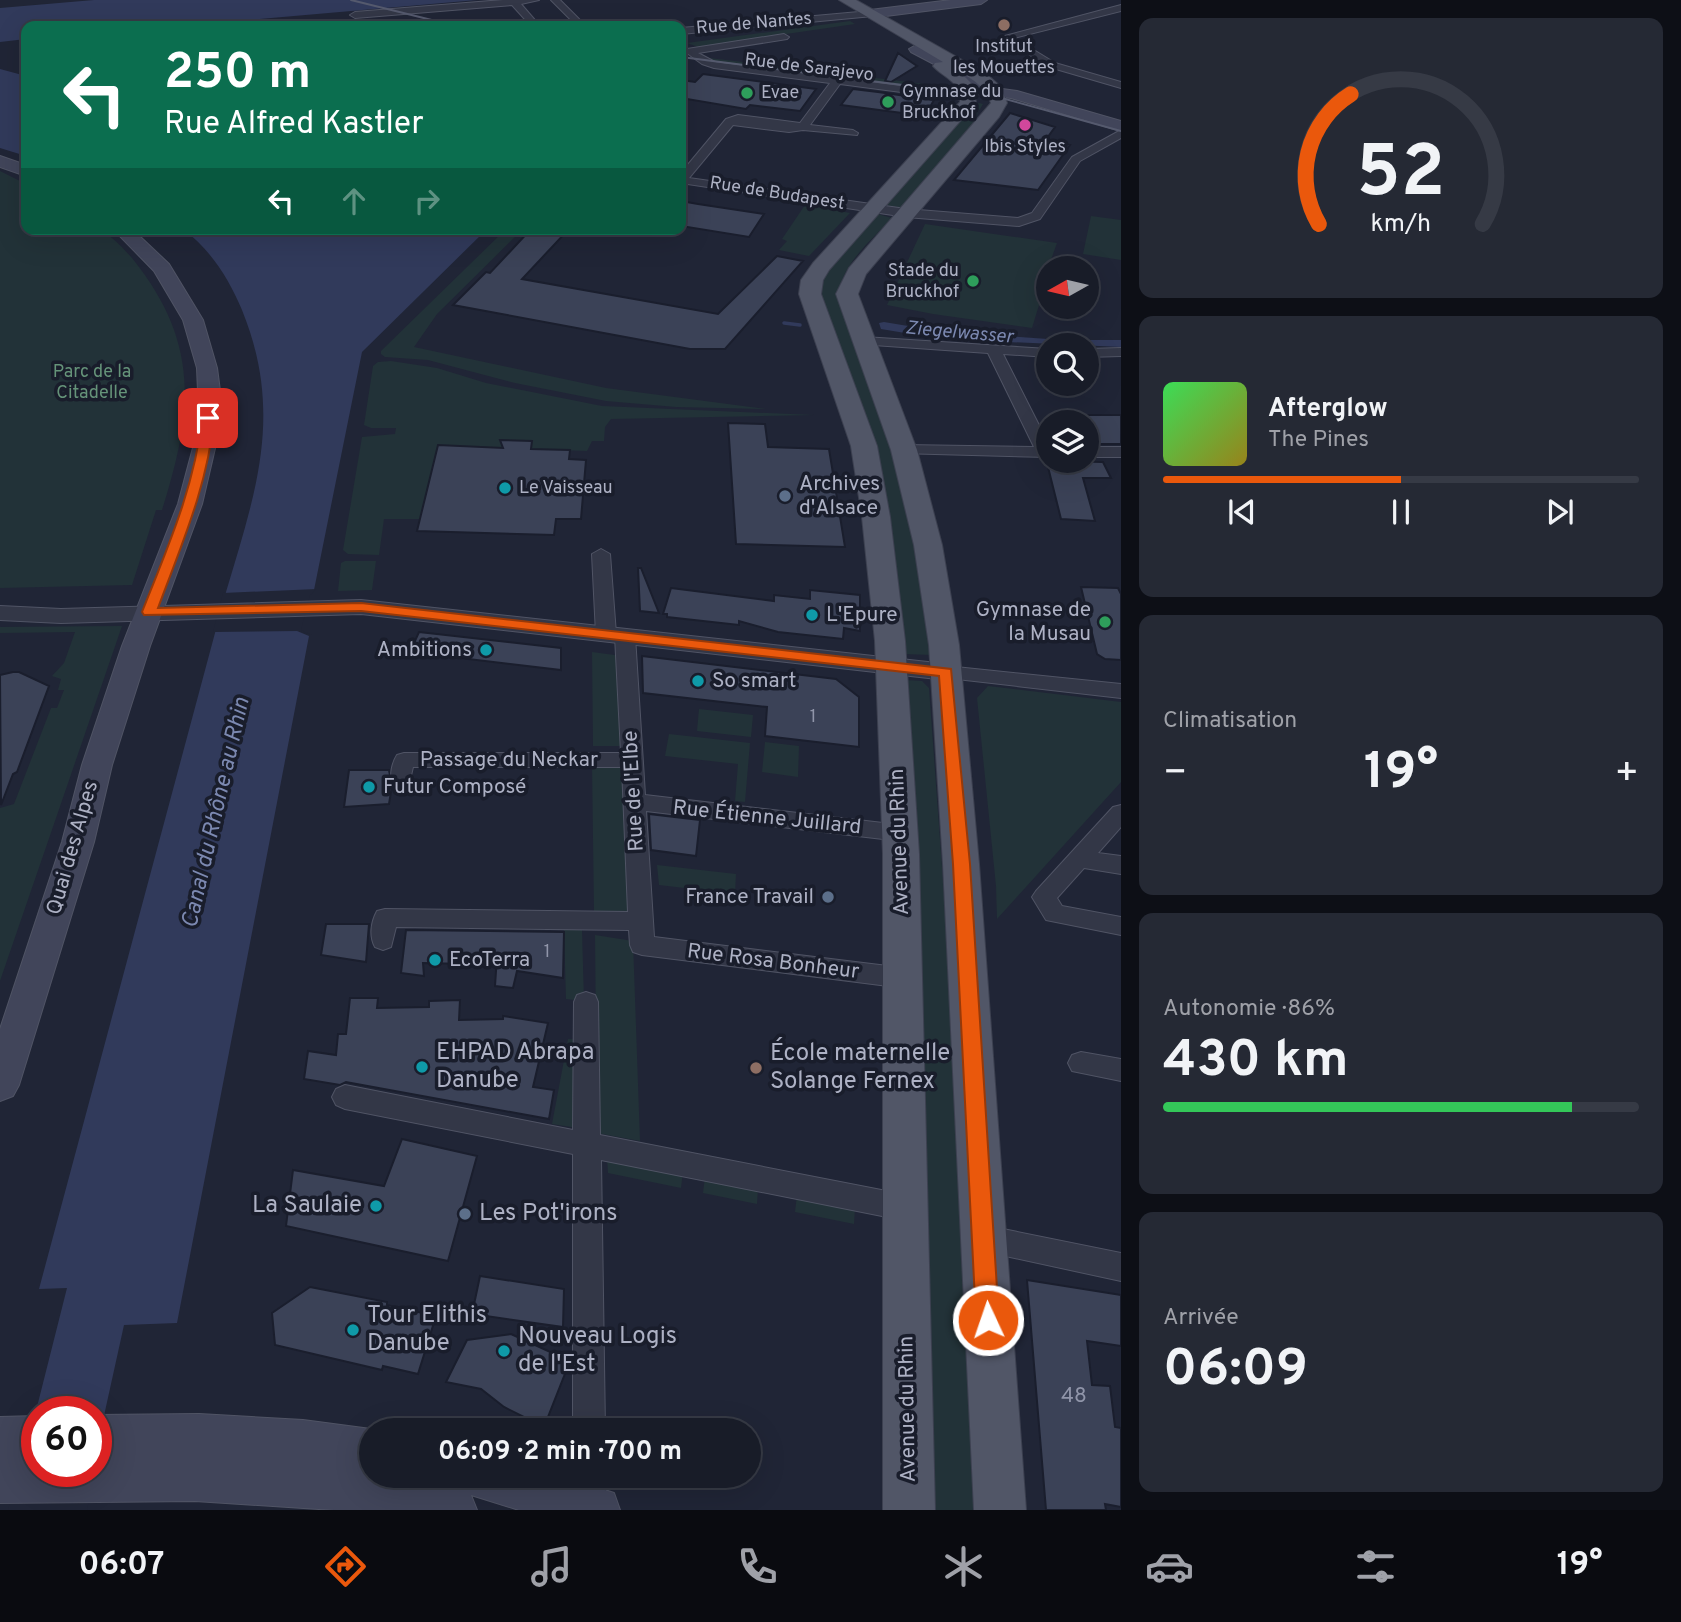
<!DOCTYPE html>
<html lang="fr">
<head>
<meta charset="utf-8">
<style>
  body { margin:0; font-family:Overpass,sans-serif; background:#252934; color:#f1f3f6; height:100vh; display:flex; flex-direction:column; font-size:26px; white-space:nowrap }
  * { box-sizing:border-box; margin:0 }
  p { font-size:23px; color:#9fa1a8 }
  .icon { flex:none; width:38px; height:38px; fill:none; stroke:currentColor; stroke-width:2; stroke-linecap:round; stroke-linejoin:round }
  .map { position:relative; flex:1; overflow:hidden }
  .sheet { display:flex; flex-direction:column; gap:18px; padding:18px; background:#0d0f16; width:560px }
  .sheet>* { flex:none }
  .guide { position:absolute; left:21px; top:21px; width:665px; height:214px; border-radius:14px; box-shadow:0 7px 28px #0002,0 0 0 2px #363a45; background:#0b6e4f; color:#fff; overflow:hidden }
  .needle { width:46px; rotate:262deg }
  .fabs { position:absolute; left:1036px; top:256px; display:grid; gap:14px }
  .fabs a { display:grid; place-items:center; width:63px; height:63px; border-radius:50%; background:#181c28; box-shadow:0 7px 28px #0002,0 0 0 2px #363a45; font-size:35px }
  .speed { position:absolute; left:21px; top:1396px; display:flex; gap:14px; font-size:35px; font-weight:700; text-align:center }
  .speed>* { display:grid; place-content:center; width:91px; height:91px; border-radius:50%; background:#181c28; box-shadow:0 7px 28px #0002,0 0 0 2px #363a45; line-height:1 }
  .speed .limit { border:10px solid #d22; background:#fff; color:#111 }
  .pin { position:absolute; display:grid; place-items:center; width:60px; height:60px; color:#fff; margin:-30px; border-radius:14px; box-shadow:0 4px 10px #0006 }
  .me { position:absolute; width:77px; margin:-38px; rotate:357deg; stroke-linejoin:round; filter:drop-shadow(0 0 5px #0008) }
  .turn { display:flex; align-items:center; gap:24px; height:147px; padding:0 28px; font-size:32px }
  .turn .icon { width:91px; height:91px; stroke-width:2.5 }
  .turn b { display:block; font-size:49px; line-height:60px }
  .lanes { display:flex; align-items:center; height:66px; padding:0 28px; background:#0003; justify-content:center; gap:35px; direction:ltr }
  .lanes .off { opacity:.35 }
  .big { font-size:52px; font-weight:700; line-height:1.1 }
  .sheet .widget { flex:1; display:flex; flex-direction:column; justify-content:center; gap:10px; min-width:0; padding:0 24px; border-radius:14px; background:#252934 }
  .sheet .dial { align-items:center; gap:0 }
  .dial svg { height:182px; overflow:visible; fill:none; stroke:#363a45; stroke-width:7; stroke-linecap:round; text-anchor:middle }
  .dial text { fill:#f1f3f6; stroke:none }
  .song { display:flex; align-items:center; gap:21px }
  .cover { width:84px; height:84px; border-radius:10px; background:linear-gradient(135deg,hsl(130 70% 55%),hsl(50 70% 35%)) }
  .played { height:7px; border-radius:4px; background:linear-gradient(90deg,#ea580c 50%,#363a45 50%) }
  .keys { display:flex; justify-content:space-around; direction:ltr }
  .heat { display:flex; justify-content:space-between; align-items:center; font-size:38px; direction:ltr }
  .charge { height:10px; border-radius:5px; background:linear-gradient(90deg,#34c759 86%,#363a45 0) }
  .trip { position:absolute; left:359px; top:1418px; width:402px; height:70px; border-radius:35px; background:#181c28; box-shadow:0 7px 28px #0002,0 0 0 2px #363a45; font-weight:700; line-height:70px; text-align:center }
  .tab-bar { display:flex; height:112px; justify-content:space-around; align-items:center; background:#0a0b10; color:#9fa1a8 }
  .tab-bar .icon { width:49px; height:49px }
  .tab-bar .on { color:#ea580c }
  .tab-bar b { font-size:32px; color:#f1f3f6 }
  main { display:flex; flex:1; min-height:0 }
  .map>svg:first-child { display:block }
  .green { fill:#223238 }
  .water { fill:#313a5b }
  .pier { fill:#202536 }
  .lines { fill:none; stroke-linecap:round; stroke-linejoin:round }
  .stream { stroke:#313a5b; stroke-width:3.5 }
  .building { fill:#3b4257; stroke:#1a1e2d; stroke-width:2 }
  .minor-casing { stroke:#505465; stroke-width:2 }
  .tertiary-casing { stroke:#505465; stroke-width:2 }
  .secondary-casing { stroke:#505465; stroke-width:2 }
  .primary-casing { stroke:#3c4050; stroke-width:2 }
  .minor { fill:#333747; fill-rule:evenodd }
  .tertiary { fill:#333747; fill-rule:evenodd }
  .secondary { fill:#41455a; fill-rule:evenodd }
  .primary { fill:#515667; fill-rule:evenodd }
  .tram { stroke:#555a6e; stroke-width:2 }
  .route { fill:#ea580c; stroke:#983908; stroke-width:2 }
  .education-dot { fill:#8d6e63; stroke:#191d2b; stroke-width:2.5 }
  .leisure-dot { fill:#2e9e5b; stroke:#191d2b; stroke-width:2.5 }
  .hotel-dot { fill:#d1479c; stroke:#191d2b; stroke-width:2.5 }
  .culture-dot { fill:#0f9aa8; stroke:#191d2b; stroke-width:2.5 }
  .service-dot { fill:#5c6f8a; stroke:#191d2b; stroke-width:2.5 }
  .labels { text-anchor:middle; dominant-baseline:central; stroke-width:7; stroke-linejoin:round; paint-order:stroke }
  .far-street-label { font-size:18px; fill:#adb1c4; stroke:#191d2b }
  .far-poi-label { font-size:18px; fill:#adb1c4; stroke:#191d2b; text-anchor:start }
  .far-park-label { font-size:18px; fill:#659379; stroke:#191d2b }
  .number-label { font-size:18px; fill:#9095a9 }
  .far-water-label { font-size:19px; font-style:italic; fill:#7c89b1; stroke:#191d2b }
  .poi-label { font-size:21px; fill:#adb1c4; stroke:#191d2b; text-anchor:start }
  .street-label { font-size:21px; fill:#adb1c4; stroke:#191d2b }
  .near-number-label { font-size:21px; fill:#9095a9 }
  .water-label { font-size:23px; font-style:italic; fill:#7c89b1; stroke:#191d2b }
  .near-poi-label { font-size:24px; fill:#adb1c4; stroke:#191d2b; text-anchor:start }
</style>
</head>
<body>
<main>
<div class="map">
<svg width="1121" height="1510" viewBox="0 0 1121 1510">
  <rect width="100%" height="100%" fill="#202536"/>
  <path class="green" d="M850,21L855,24L698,47L687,43Z
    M701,57L942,86L952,94L712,63Z
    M979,103L983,104L977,114L975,127L905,208L885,205L974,104Z
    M0,171L26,184V229C46,229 77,225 96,229C110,232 131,256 139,267C201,349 191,418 162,510H156L132,585L0,588Z
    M805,205L850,213L809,256L779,250L787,241L782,239Z
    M874,213L892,218C873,239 842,263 840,292L907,486L932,655L903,654L818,301L825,268Z
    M1091,216L1121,220V260L1083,254Z
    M925,224L1057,243L1048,268L1047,291L1043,292L1032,328L933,314L887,305Z
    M506,229H523L437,314L414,347L606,388L766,409L676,407L606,401L515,383L428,360L385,357L381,354V351Z
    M391,361L437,368L486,383L602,406L814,415L611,419L605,427L604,441H592L587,451L531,449L501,441L503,448L438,445L420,519H384L379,555L348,554L343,550L362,437L395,434L396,428H371L364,425L373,366L378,362Z
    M345,561H376L372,590L338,591L341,563Z
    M122,626L0,981V808L14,804L51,708H57L64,690H58L61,679L52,676L64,663L75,632L0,633V627Z
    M592,652L622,656L625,746H593Z
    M905,680L922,681L929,688L944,895L956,949L985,1510H923Z
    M988,686L1121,702V782L997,919L996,886L977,698Z
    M699,709L753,715L751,737L697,731Z
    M669,734L750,743L745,802L735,801L738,764L665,756Z
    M765,742L799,746L798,777L762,772Z
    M592,764L626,765L632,912L594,913Z
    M657,865L736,874L735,894L659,885Z
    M564,930H582L584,1001L566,999Z
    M595,935L633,941L640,1141L597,1133Z
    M568,1039L584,1040V1129L552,1124Z
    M607,1156L683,1171L681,1188L608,1173Z
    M705,1177L758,1187L757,1204L703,1193Z
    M797,1195L855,1207L854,1224L795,1212Z"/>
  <path class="water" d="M94,0H477L180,26H26V39L0,42V8Z
    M0,69L26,76V156L0,148Z
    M183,229H487L362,352L314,590L307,593L297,631L309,636L177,1323L124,1325L96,1452V1412H37V1472L11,1510L67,1288L39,1289L226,592C256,491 284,414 242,310C229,279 211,250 183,229Z
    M884,322L938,331L1062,340H1121V347L941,339L881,329L879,323Z"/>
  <path class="pier" d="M317,589L310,595L301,630L312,635L299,631L213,632L223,593Z
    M31,1417L37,1472H95L87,1510H8Z"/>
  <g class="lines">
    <path class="stream" d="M784,323L800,325"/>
  </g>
  <path class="building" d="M898,53L917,66L891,82L885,81Z
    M703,74L816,89L800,111L750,105L746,109L681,98V80L695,82Z
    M853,89L878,92L934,100L925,116L841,105Z
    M1010,113L1055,127L1045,141L1070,145L1038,190L954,180Z
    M681,201L698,204L764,214L749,237L681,226Z
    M531,229H569L522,279L718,314L777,256L803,261L725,349H690L453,305L486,272L490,273Z
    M1079,415H1121V444H1095L1087,429V422H1083Z
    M728,423L765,424L768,447L829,449L845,547L736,544Z
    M500,440L532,441L531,449L570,450L569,459L586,460L581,519H556L554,535L417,531L438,445L503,448Z
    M1057,461L1103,462L1111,478H1083L1095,521L1061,519L1047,463Z
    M638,568H641L659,613L640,611Z
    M1081,587L1118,588L1121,594V660L1105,659L1097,654Z
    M671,588L774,601V595L810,599V590L860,595V631L844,628L843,639L778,632L739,621V625L667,617V614H663Z
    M419,632L561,648V670L410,652Z
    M642,656L836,679L859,697V747L765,736L767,707L643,693Z
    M13,672H19L49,686L17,772L13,774L1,805L0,675Z
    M349,770H389L392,786L389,804L344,807Z
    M649,814L700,820L696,856L651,850Z
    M326,924H369L366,962L321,955Z
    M406,930L564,932L563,978L517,971L513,988L495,986L497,956H467V964L423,963L424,976L401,973Z
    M350,998H378L377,1008L429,1007V1001L460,1000L459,1020L503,1019V1016L548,1023L533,1087L554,1090L549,1119L346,1082L340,1085L304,1079L308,1051L336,1055L338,1034H346Z
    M402,1139L477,1156L448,1261L286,1226L293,1170L384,1186Z
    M480,1276L564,1289L563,1327L472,1314Z
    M1027,1280L1121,1295V1346L1087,1341L1092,1385L1110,1386L1115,1427L1121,1428V1507L1105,1504L1106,1510H1046Z
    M310,1287L387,1302V1305L436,1316L418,1374L383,1366L382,1370L275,1345L272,1313Z
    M511,1334L570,1361L544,1427L504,1407L481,1389L446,1382L467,1340Z"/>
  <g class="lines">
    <defs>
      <path id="minor" d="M503,0H539L521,4L540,26H531L512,5L355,18L350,15L355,12Z
        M551,0H560L586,26H577Z
        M1121,5V11L1014,38L1055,63L1121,82V88L1049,67L1001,37Z
        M870,11L875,14L873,16L681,34V28Z
        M784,34L789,37L787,39L698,53L715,62L970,95L975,98L970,101L840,84L810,125L853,130L858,133L857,135L803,130L789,132L733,125L689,178L906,209L1018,218L1032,213L1072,157L1121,130V138L1080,161L1040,219L1019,226L906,217L681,183V173L726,119L738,115L800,123L830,83L714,68L702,64L687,53V49Z
        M864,337L1048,349V357L1003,354L1048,443V457L898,453L896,450L904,445L1034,447L988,353L859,344L857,341Z
        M1121,348V356L1087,357V349Z
        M1087,447H1121V457H1087Z
        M601,549L610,554L616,634L613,638H599L596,634L592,554Z
        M625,630L632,632L635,636L645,795L900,825L908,827L911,833L908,839L900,841L646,811L654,937L904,968L913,971L916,978L913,985L904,988L642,955L633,952L630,945L629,930L396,927L391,947L383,950L375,947C369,936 371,922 377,911L385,909L628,912L622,767H413L409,784L401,787L393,784C389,776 392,763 397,755L404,753H621L615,636L618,632Z
        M946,666L1121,684V698L939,677L936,672L939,667Z
        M1121,805V827L1098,853L1121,856V874L1084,868L1057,898L1062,906L1121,917V935L1046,920L1032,897L1036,891L1113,807Z
        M586,992L595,995L598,1002L600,1135L907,1195L917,1199L921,1208L917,1217L907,1221L601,1160L605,1430H573V1154L345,1109L336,1105L332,1097L336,1089L345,1085L573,1130L574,1002L577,995Z
        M1081,1052L1121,1059V1081L1072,1071L1068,1063L1072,1055Z
        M983,1225L1121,1253V1281L973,1249L969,1239L973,1229Z
        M574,1475H606V1510H574Z"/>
      <path id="tertiary" d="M361,600L946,664L955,666L958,672L955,678L946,680L361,614L61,623L0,620V606L61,609Z"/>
      <path id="secondary" d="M951,0H987L981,4L870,18L864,14L870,10Z
        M916,45L961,67L979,81L980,86L1017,91L1121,121V131L1011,98L963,92L961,89L966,85L951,73L911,52L909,49Z
        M0,156L26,165V176L0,167Z
        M113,229H132L169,264L203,320L217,368L220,391L216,444L202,504L150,646L112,765L94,842L19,1085L13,1096L0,1101V1029L62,842L82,765L122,646L178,504L194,444L198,391L197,368L183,320L154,271Z
        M199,1414L303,1420L371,1429V1475H402L462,1490L456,1475H559L614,1493L620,1510H519L471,1495L477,1510H334L195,1501L0,1503V1417L37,1416V1472H96V1415Z"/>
      <path id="primary" d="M839,0H856L985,73L1000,86L1007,103L999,117L866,274L858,294L917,450L942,545L959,645L979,864L1026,1510H974L943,864L929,645L914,545L891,450L836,294L849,268L991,103C985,87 974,80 960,72L973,85L976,103L829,270L823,280L821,294L877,446L890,517L905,641L919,854L935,1510H883V854L875,641L862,517L851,446L799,294L801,280L813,263L960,102C962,82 944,78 933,66L935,63L943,62Z"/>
    </defs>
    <use href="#minor" class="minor-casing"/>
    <use href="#tertiary" class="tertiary-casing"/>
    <use href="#secondary" class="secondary-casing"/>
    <use href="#primary" class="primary-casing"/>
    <use href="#minor" class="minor"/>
    <use href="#tertiary" class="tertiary"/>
    <use href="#secondary" class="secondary"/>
    <use href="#primary" class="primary"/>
    <path class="tram" d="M351,0L456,26
      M681,57L998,97L1121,131"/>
  </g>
  <path class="route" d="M208,415L214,418C208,485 181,546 158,608L361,603L951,669L970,864L999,1320L996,1328L988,1332L980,1328L976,1320L953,864L939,676L361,611L144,615L142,612C167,549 195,486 202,418Z"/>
  <g class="education-dot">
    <circle cx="1004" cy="25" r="7"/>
    <circle cx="756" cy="1068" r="7"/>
  </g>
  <g class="leisure-dot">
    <circle cx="747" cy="93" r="7"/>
    <circle cx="888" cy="102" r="7"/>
    <circle cx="973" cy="281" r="7"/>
    <circle cx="1105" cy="622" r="7"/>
  </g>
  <circle class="hotel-dot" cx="1025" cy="125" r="7"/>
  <g class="culture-dot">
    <circle cx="505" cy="488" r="7"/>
    <circle cx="812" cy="615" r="7"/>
    <circle cx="486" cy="650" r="7"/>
    <circle cx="698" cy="681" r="7"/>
    <circle cx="369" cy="787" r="7"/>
    <circle cx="435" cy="960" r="7"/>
    <circle cx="422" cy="1067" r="7"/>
    <circle cx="376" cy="1206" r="7"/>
    <circle cx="353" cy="1330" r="7"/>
    <circle cx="504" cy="1351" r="7"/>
  </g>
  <g class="service-dot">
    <circle cx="785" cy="496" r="7"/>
    <circle cx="828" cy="897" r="7"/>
    <circle cx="465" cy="1214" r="7"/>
  </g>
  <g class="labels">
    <g class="far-street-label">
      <text transform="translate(754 24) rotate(-5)">Rue de Nantes</text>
      <text transform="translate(809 68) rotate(7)">Rue de Sarajevo</text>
      <text transform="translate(777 194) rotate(9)">Rue de Budapest</text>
    </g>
    <g class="far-poi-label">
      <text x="1004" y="47" text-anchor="middle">Institut<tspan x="1004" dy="21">les Mouettes</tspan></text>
      <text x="902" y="92">Gymnase du<tspan x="902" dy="21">Bruckhof</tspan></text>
      <text x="761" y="93">Evae</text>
      <text x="1025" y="147" text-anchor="middle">Ibis Styles</text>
      <text x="959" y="271" text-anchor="end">Stade du<tspan x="959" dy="21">Bruckhof</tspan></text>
      <text x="519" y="488">Le Vaisseau</text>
    </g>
    <g class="far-park-label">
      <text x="92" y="372">Parc de la<tspan x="92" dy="21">Citadelle</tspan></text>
    </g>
    <g class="number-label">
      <text x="813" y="717">1</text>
      <text x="547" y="952">1</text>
    </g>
    <g class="far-water-label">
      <text transform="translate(959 333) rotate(5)">Ziegelwasser</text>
    </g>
    <g class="poi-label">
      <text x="799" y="484">Archives<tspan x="799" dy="24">d'Alsace</tspan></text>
      <text x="1091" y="610" text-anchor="end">Gymnase de<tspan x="1091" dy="24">la Musau</tspan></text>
      <text x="826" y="615">L'Epure</text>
      <text x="472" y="650" text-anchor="end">Ambitions</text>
      <text x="712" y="681">So smart</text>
      <text x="383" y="787">Futur Composé</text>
      <text x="814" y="897" text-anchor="end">France Travail</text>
      <text x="449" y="960">EcoTerra</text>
    </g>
    <g class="street-label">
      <text x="509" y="760">Passage du Neckar</text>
      <text transform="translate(634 791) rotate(-93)">Rue de l'Elbe</text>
      <text transform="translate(767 818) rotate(6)">Rue Étienne Juillard</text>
      <text transform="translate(900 842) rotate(-92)">Avenue du Rhin</text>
      <text transform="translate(73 848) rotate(-74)">Quai des Alpes</text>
      <text transform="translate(773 962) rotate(7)">Rue Rosa Bonheur</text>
      <text transform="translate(908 1409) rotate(-91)">Avenue du Rhin</text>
    </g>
    <g class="near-number-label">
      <text x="1074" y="1396">48</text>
    </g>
    <g class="water-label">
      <text transform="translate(217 813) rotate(-77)">Canal du Rhône au Rhin</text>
    </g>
    <g class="near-poi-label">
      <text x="436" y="1053">EHPAD Abrapa<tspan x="436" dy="28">Danube</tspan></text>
      <text x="770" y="1054">École maternelle<tspan x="770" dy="28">Solange Fernex</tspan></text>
      <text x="362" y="1206" text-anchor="end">La Saulaie</text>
      <text x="479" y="1214">Les Pot'irons</text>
      <text x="367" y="1316">Tour Elithis<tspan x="367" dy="28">Danube</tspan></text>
      <text x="518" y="1337">Nouveau Logis<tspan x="518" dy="28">de l'Est</tspan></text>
    </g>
  </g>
</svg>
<div class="fabs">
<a><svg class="needle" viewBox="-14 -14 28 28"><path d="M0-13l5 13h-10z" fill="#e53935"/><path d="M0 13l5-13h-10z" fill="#9fa1a8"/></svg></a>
<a><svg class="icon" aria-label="search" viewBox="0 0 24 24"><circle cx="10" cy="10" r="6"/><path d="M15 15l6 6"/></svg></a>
<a><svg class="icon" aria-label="layers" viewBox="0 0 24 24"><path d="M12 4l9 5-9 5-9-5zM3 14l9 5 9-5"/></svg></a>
</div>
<div class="speed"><div class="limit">60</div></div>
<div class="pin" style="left:208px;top:418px;background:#d93025"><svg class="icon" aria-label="arrive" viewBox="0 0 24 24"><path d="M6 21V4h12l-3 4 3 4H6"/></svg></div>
<svg class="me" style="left:988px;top:1320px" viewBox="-20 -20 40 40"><circle r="17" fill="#ea580c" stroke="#fff" stroke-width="3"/><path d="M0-11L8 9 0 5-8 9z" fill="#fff"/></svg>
<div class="trip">06:09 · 2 min · 700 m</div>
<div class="guide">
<div class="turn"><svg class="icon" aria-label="left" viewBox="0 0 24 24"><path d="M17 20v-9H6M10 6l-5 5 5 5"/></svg><div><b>250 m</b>Rue Alfred Kastler</div></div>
<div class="lanes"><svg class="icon" aria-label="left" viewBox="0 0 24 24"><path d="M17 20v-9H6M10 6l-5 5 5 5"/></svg><svg class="icon off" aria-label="ahead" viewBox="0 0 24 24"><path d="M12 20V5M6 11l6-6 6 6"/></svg><svg class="icon off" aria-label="right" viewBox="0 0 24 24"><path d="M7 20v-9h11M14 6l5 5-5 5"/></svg></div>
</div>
</div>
<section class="sheet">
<div class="widget dial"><svg viewBox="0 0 100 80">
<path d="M14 69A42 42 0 1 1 86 69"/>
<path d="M14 69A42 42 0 0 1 28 12" stroke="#ea580c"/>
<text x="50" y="56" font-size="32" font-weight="700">52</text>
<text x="50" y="72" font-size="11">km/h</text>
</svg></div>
<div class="widget">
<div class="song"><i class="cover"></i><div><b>Afterglow</b><p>The Pines</p></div></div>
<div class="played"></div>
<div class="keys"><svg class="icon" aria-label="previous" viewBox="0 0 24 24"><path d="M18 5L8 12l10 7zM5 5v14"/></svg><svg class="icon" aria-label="pause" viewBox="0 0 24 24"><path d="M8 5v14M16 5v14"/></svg><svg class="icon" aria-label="next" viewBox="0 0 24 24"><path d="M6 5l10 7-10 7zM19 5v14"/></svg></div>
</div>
<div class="widget"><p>Climatisation</p>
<div class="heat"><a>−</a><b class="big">19°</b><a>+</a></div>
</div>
<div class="widget"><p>Autonomie · 86%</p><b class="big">430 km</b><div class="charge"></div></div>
<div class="widget"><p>Arrivée</p><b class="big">06:09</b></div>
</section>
</main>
<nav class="tab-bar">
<b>06:07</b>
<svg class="icon on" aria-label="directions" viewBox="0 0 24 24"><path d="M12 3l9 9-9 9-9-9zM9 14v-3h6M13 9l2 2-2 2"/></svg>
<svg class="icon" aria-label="music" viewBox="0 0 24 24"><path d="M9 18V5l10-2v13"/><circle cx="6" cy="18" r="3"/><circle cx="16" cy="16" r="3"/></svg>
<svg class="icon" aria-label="phone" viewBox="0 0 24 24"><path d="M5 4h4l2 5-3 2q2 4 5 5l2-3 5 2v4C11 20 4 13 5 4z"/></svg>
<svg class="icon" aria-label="climate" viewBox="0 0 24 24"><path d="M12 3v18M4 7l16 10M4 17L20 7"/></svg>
<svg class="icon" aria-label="car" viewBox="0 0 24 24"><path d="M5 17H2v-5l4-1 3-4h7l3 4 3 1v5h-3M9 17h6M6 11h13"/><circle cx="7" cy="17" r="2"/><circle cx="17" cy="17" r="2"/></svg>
<svg class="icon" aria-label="filters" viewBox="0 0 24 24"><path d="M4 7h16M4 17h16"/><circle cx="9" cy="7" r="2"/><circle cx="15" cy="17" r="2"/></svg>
<b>19°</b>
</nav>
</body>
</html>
